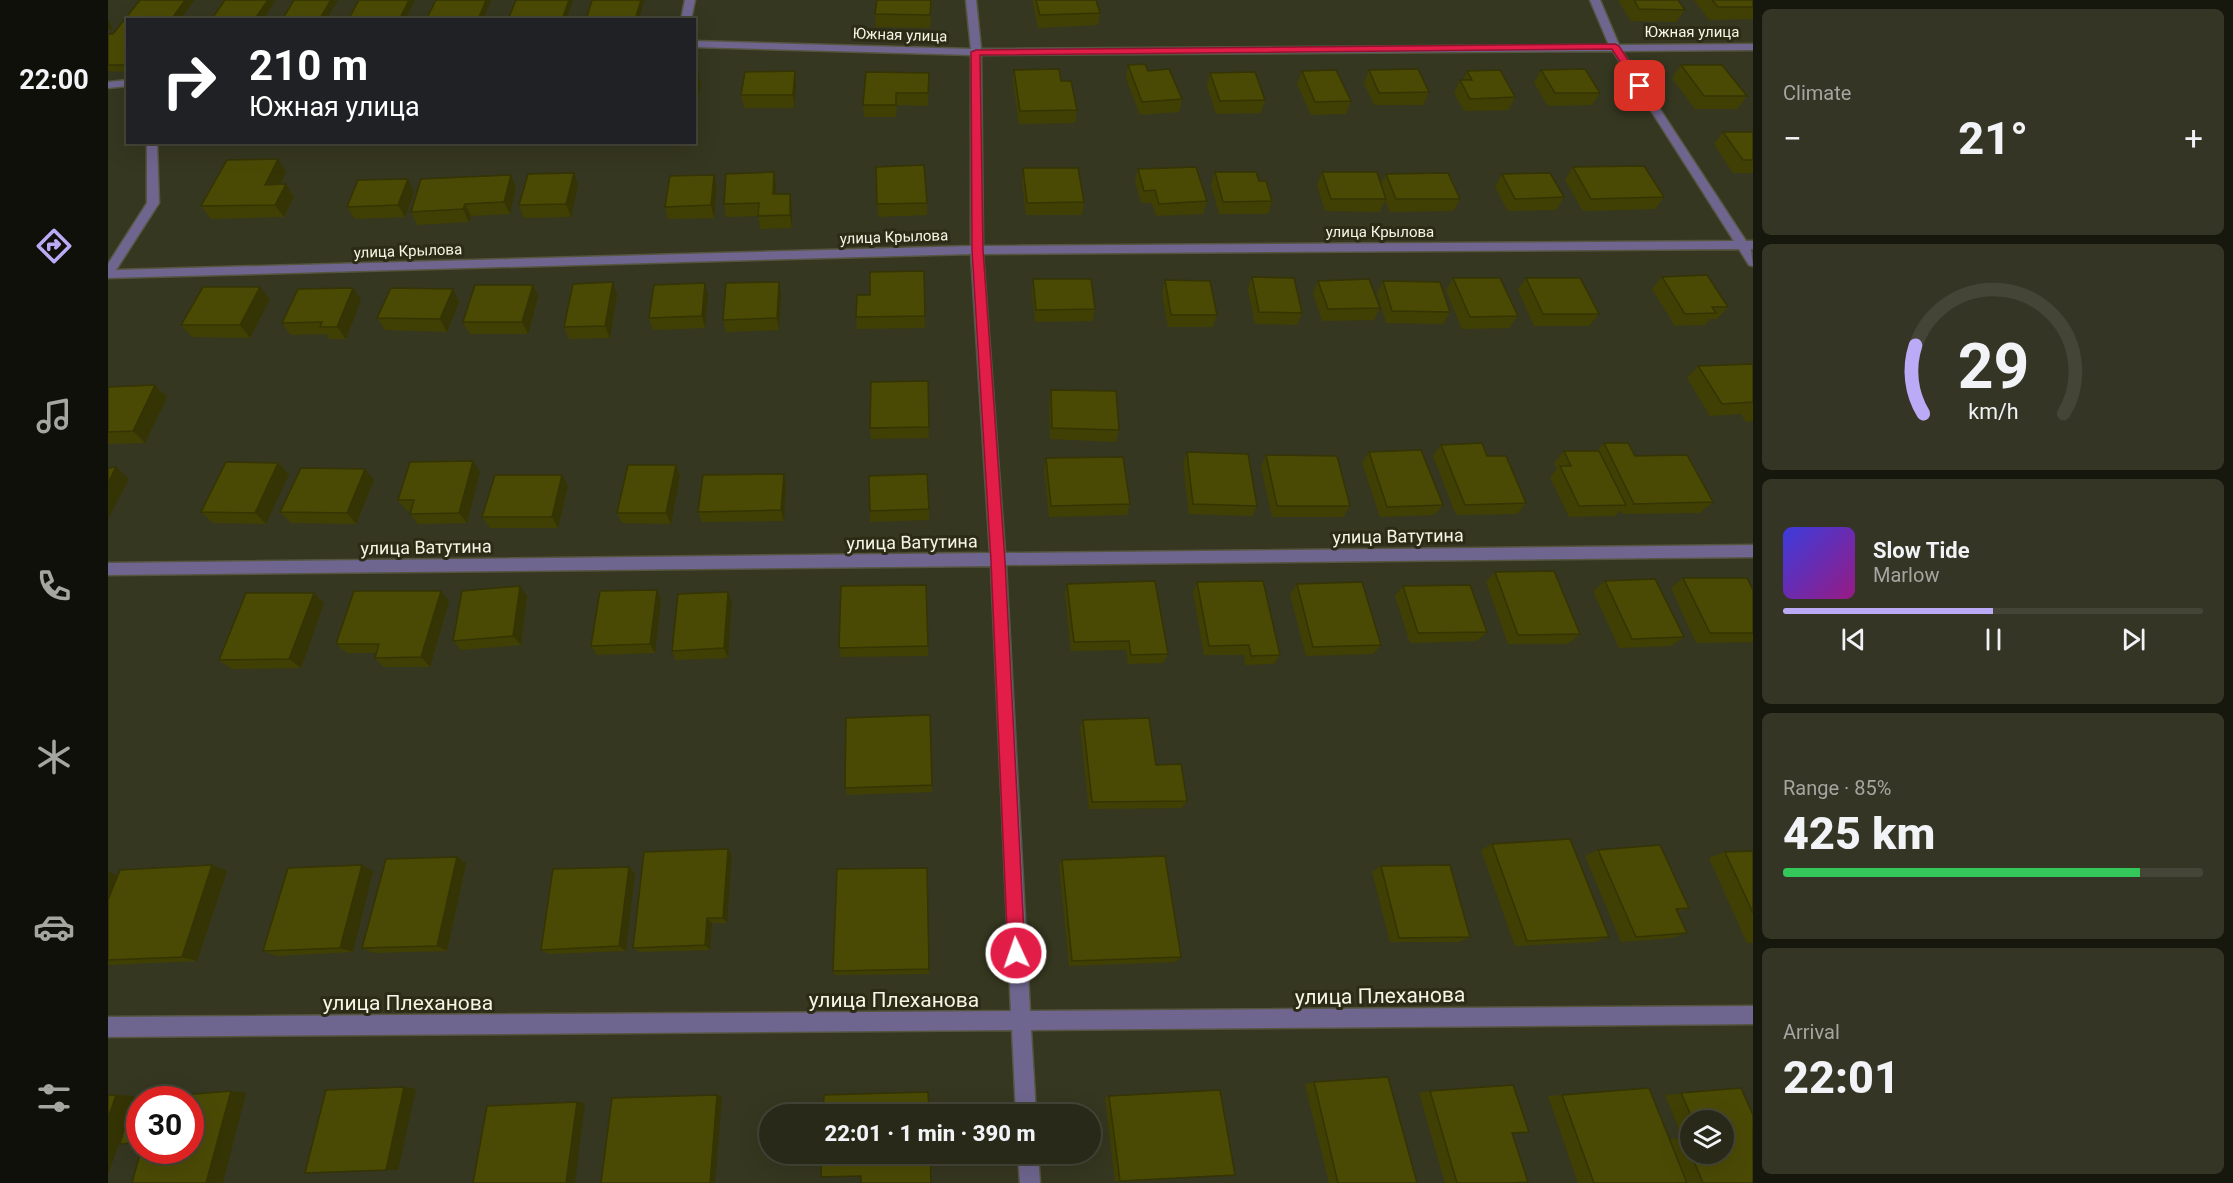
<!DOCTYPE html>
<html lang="en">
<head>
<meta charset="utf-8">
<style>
  body { margin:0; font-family:Roboto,sans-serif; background:#343525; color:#f1f3f6; height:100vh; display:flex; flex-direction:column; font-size:22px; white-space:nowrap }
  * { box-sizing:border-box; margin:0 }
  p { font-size:20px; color:#a5a6a2 }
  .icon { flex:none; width:33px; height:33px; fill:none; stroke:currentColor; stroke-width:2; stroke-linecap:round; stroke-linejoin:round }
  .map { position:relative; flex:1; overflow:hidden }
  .sheet { display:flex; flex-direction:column; gap:9px; padding:9px; background:#16170d; width:480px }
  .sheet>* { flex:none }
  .hud { position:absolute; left:18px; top:18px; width:570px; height:126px; border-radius:0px; box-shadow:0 6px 24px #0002,0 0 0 2px #444537; background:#202124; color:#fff; overflow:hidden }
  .tools { position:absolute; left:1572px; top:1110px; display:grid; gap:12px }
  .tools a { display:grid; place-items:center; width:54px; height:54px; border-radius:50%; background:#282918; box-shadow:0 6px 24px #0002,0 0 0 2px #444537; font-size:30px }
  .speed { position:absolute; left:18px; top:1086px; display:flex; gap:12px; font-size:30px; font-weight:700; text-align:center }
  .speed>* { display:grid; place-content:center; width:78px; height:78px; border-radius:50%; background:#282918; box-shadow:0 6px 24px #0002,0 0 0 2px #444537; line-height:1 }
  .speed .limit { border:9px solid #d22; background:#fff; color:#111 }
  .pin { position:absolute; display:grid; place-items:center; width:51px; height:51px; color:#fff; margin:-26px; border-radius:12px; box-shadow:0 3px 9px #0006 }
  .me { position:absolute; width:66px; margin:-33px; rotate:357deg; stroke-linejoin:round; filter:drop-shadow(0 0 4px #0008) }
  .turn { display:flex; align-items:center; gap:21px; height:126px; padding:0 24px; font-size:27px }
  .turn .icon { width:78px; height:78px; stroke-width:2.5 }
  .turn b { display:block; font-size:42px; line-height:51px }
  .big { font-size:45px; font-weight:800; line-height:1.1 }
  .sheet .tile { flex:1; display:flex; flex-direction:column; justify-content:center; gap:9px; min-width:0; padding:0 21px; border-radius:9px; background:#343525 }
  .sheet .dial { align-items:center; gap:0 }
  .dial svg { height:156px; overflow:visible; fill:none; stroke:#444537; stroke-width:7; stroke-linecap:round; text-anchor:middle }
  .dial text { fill:#f1f3f6; stroke:none }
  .song { display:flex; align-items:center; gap:18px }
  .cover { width:72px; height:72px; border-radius:9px; background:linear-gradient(135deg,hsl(240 70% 55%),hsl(310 70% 35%)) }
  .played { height:6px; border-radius:3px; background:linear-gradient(90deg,#bbaaf6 50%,#444537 50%) }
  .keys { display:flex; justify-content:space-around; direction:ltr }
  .heat { display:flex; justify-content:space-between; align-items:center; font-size:33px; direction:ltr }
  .charge { height:9px; border-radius:4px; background:linear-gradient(90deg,#34c759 85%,#444537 0) }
  .trip { position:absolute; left:651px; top:1104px; width:342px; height:60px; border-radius:30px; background:#282918; box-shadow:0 6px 24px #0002,0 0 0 2px #444537; font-weight:800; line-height:60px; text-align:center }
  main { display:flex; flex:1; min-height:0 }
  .tabs { display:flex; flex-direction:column; width:108px; justify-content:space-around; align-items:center; background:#10100a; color:#a5a6a2 }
  .tabs .icon { width:42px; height:42px }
  .tabs .on { color:#bbaaf6 }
  .tabs b { font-size:27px; color:#f1f3f6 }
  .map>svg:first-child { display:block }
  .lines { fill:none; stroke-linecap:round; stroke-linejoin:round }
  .minor-casing { stroke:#555540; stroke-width:3 }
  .minor { fill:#6f668f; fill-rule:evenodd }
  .wall { fill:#404004; fill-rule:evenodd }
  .shaded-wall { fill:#343404 }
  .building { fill:#4b4a05; stroke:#343404; stroke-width:1.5 }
  .route { fill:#e11d48; stroke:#92132f; stroke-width:1.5 }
  .labels { text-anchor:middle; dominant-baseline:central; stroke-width:6; stroke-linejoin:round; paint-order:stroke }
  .far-street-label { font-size:15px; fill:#f5f5e7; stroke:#2c2c16 }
  .street-label { font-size:18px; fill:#f5f5e7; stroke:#2c2c16 }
  .near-street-label { font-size:21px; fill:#f5f5e7; stroke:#2c2c16 }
</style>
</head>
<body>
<main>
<nav class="tabs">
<b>22:00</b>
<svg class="icon on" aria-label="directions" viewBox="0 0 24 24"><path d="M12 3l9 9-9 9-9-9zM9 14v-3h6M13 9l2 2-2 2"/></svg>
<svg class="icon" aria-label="music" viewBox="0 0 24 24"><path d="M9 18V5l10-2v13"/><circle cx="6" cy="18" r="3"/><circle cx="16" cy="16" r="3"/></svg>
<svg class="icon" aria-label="phone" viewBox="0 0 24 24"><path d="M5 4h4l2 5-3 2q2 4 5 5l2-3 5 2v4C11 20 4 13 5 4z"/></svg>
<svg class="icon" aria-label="climate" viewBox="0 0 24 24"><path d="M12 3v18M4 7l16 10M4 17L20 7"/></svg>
<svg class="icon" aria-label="car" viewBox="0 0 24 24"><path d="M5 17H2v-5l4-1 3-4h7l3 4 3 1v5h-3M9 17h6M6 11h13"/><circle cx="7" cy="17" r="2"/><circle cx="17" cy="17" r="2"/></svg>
<svg class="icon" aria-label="filters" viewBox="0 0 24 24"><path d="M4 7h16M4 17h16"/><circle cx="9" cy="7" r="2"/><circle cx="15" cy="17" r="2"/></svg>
</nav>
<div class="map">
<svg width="1645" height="1183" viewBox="0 0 1645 1183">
  <rect width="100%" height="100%" fill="#363720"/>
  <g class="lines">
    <defs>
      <path id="minor" d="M577,0H587L583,20H573Z
        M858,0H868L873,49L1501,45L1482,0H1492L1511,45L1645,44V50L1514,51L1638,241H1645V249H1643L1645,266L1641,265L1631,249L875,254L897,553L1645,545V557L898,565L922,1011L1645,1006V1024L923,1030L928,1114H908L904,1030L0,1037V1017L903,1011L883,566L0,575V563L882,553L863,254L0,278V264L39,203V142H49L51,203L8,270L863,246V55L586,47V41L863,49ZM1505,51L1626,241L875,246L873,55Z
        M20,80V86L0,88V82Z
        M910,1154H930L932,1183H912Z"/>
    </defs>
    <use href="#minor" class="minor-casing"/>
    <use href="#minor" class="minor"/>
  </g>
  <path class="wall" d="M32,0H86L72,20H20V72L0,71V34H5Z
    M824,0L822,28L768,27L767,14Z
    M925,0H988L992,13L990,25L930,28L925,4Z
    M1510,0H1570L1577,10L1568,22L1523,21Z
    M1586,0H1645V19L1601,20Z
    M1020,65L1040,71L1074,99L1071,112L1032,115L1018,78Z
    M1573,65L1639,96L1629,109H1587L1564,78Z
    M906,70L953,81L969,110L967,123L911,124L905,83Z
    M1261,70L1321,92L1315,105H1266L1256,83Z
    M1433,70L1492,93L1484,105L1440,106L1426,83Z
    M687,71L688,84L686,108H636L633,95Z
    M1194,71L1243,101L1238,114L1203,115L1189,84Z
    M1359,71L1407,97L1401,110L1356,111L1346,93L1352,80H1355Z
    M821,73L820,106L789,105L788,117H756L755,105Z
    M1102,73L1157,100L1153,113L1108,114L1099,86Z
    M1615,132H1645V173H1625L1606,144Z
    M768,167L819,203V215L770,217Z
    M1465,167L1556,197L1547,209L1475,211L1457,180Z
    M915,168L976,202L974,215H918L914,181Z
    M1030,169L1099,201L1095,214L1048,216L1044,203H1033L1027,181Z
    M178,172L172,184H178L186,197L176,217L103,219L93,206Z
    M666,172L668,185L667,194H682L684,206V228L652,229L650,216L618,217L616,204Z
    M1107,172L1151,181L1164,201L1160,214H1111L1103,185Z
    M1214,172L1273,184L1278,174L1352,199L1345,211L1282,212L1277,200L1272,212L1217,211L1209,185Z
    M1394,174L1456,197L1448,210L1400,211L1387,187Z
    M403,175L408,188L402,214L363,216L361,222L309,225L303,212Z
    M606,175L609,187L606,218L560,219L557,207Z
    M470,185L463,217L416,218L411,205Z
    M306,192L297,217L247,219L239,207Z
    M816,271L817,328L749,329L748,317L762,295Z
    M1144,277L1194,313L1189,325L1147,324L1140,289Z
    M1554,277L1620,307L1609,319H1602L1597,325L1567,326L1544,289Z
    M1345,278L1410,316L1401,328L1354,329L1338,290Z
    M1418,278L1491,314L1481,326H1426L1410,290Z
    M925,279L987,309L985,321L927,322L924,292Z
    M1057,280L1109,315L1105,327H1060L1054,293Z
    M1210,281L1272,308L1266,320L1214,321L1205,293Z
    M1275,281L1342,312L1335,324L1278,323L1269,293Z
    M425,285L430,297L420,334H362L355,322Z
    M673,294L671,330L618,332L615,320Z
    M509,295L502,338L461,339L456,327Z
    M600,295L597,328L545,330L541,318Z
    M162,299L142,338L84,337L73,325Z
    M253,300L238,339H221L218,334L183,335L174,323Z
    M351,302L339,332L277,330L269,318Z
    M1645,364V421L1638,422L1633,414L1602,416L1579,378L1590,366Z
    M820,381L821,438L763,439L762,428Z
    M47,385L59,397L37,443L0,444V387Z
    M943,390L1011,430L1008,442L942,439L941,401Z
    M1496,443L1527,456L1605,502L1592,513L1515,514L1513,510L1507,516L1461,517L1442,477L1449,469L1446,463L1456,451H1489Z
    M1333,445L1418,503L1409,514L1348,515L1325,456Z
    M1079,452L1149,506L1144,516L1081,514L1075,463Z
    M1261,452L1335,505L1326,515L1272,517L1254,463Z
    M1158,455L1242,506L1235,517H1164L1153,467Z
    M938,458L1022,504L1019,515L941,517L936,470Z
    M170,463L181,474L158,524L105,523L93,512Z
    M568,465L572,476L563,524L514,523L509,513Z
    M372,472L359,523L310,524L302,514L303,511H299L290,500Z
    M676,474L678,485L676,521L594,522L590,512Z
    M454,475L460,486L450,528H382L374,517Z
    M266,480L248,524L183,523L172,512Z
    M821,509V520L762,522V511Z
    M1387,572L1472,634L1460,644H1400L1378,582Z
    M1575,578L1645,590V642L1588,643L1563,588Z
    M1497,581L1576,637L1563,646L1511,648L1485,591Z
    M1089,582L1172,655L1166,664L1137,665L1136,655H1096L1085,592Z
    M959,584L1060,654L1055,663L1020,664L1018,650L963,651L957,594Z
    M1189,584L1273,645L1265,654L1198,656L1182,594Z
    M818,585L820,656L733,657L731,648Z
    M1295,586L1379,632L1369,641L1302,643L1287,596Z
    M549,590L553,600L547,653L489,655L483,646Z
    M333,591L341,601L322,667H276L267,658L268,653H239L228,644Z
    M206,593L216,603L193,668L124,669L111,660Z
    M419,596L413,645L353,650L345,641Z
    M624,602L620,658L568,660L564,651Z
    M822,715L824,792L739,795L737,788Z
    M975,720L1048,765L1079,801L1074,808L981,809L972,728Z
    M1384,844L1501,937L1487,942L1407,946L1373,850Z
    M620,849L624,855L619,923H604L602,950L531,952L525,948Z
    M1490,850L1581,908L1569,912L1579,933L1563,938L1513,942L1477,856Z
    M1645,851V943H1639L1601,858L1617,852Z
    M954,860L1073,957L1067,962L961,966L951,866Z
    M358,863L339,951L266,953L254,948Z
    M104,865L119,871L89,961L0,965V872L9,876Z
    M1273,866L1362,937L1351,942H1282L1264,872Z
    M521,867L527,873L518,951L441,954L433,950Z
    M819,868L821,974L727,975L725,971Z
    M265,871L245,952L169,956L155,951Z
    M1206,1082L1305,1183H1221L1197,1084Z
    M1633,1088L1645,1183H1470L1440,1096L1454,1095L1562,1139L1575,1138L1557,1095ZM1582,1120H1616L1582,1154Z
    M1322,1091L1404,1133L1402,1183H1337L1311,1093Z
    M138,1093L82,1150L32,1100V1144H12L25,1101L8,1095L27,1096L26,1099Z
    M1001,1096L1012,1181H1007L997,1098Z"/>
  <path class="shaded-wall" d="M77,0H86L72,20H63Z
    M160,0H168L155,20H146Z
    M223,0H230L218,20H211Z
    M301,0H307L297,20H291Z
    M378,0H383L375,20H370Z
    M461,0H465L458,20H454Z
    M533,0H536L531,20H527Z
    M0,20L5,30H0Z
    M687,71L688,84L686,108L685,95Z
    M590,72L593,85L586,116V90Z
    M170,159L178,172L166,198L157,185Z
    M666,172L668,185L667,207L665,194Z
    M466,173L470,185L463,217L458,204Z
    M403,175L408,188L402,214L396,202Z
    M606,175L609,187L606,218L603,205Z
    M300,179L306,192L297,217L290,205Z
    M178,184L186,197L176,217L167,205Z
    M682,194L684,206V228L682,215Z
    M357,204L363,216L361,222L355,209Z
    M505,282L509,295L502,338L497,326Z
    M671,282L673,294L671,330L669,318Z
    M597,283L600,295L597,328L594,316Z
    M425,285L430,297L420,334L414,322Z
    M152,287L162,299L142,338L132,325Z
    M245,288L253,300L238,339L229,327Z
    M345,289L351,302L339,332L332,319Z
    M47,385L59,397L37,443L25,431Z
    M365,461L372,472L359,523L351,513Z
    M170,463L181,474L158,524L147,513Z
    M568,465L572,476L563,524L558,513Z
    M8,467L21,479L0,519V483Z
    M257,469L266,480L248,524L239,513Z
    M676,474L678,485L676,521L673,510Z
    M454,475L460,486L450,528L444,517Z
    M412,586L419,596L413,645L405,636Z
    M549,590L553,600L547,653L542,644Z
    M333,591L341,601L322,667L313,657Z
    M620,592L624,602L620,658L616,648Z
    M206,593L216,603L193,668L181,659Z
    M620,849L624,855L619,923L615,918Z
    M349,857L358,863L339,951L329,946Z
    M104,865L119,871L89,961L74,957Z
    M254,865L265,871L245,952L232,948Z
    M521,867L527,873L518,951L511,946Z
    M0,872L11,876L0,910Z
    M599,918L604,923L602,950L597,945Z
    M296,1087L308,1089L290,1170H278Z
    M123,1091L138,1093L115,1183H98Z
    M8,1095L27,1096L0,1175V1119Z
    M609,1095L614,1097L607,1183H602Z
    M469,1102L477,1103L467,1183H458Z"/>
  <path class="building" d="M32,0H77L63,20H20V65H0V34H5Z
    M117,0H160L146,20H103Z
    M186,0H223L211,20H174Z
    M251,0H301L291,20H240Z
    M328,0H378L370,20H318Z
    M408,0H461L454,20H400Z
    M484,0H533L527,20H478Z
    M769,0H823L822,15L767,14Z
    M928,0H988L992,13L932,15Z
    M1526,0H1570L1577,10L1531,9Z
    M1604,0H1645V7H1610Z
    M1037,64L1040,71L1061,69L1074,99L1034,102L1020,65Z
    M1573,65H1614L1639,96H1596Z
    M951,69L953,81H963L969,110L912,111L906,70Z
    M1310,69L1321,92L1271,93L1261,70Z
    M1477,69L1492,93H1447L1433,70Z
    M1228,70L1243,101L1207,102L1194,71Z
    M1392,70L1407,97L1362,99L1352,80H1364L1359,71Z
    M687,71L685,95H633L637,72Z
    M586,72H590L586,90Z
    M758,72L821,73L820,93H788V105H755Z
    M1147,72L1157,100L1112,101L1102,73Z
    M1615,132H1645V160H1635Z
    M170,159L157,185L178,184L167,205L93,206L119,160Z
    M816,165L819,203L769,204L768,167Z
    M1536,166L1556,197L1483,199L1465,167Z
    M1088,167L1099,201L1051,204L1047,190L1036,191L1030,169Z
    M915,168H970L976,202L919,203Z
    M666,172L665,194H682V215L650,216L651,203L616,204L618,174Z
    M1107,172H1148L1151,181H1158L1164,201L1115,202Z
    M1214,172H1269L1278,199H1223Z
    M466,173L458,204L411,205L420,174Z
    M1340,173L1352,199H1288L1278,174Z
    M1442,173L1456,197L1407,199L1394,174Z
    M403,175L396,202L357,204L355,209L303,212L313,179Z
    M606,175L603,205L557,207L562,176Z
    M300,179L290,205L239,207L250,180Z
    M816,271L817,316L748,317L749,295H762V272Z
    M1599,275L1620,307H1604L1608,313L1577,314L1554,277Z
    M1144,277L1186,278L1194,313L1151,312Z
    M1345,278H1392L1410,316L1362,317Z
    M1418,278H1472L1491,314H1435Z
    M925,279H983L987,309L928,310Z
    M1261,279L1272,308L1220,309L1210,281Z
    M1057,280L1102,281L1109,315H1063Z
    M1275,281L1332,282L1342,312L1284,311Z
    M505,282L497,326L456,327L465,284Z
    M671,282L669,318L615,320L618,283Z
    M597,283L594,316L541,318L546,285Z
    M367,285H425L414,322H355Z
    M95,287H152L132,325H73Z
    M245,288L229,327H212L214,322L174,323L190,289Z
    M283,288L345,289L332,319L269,318Z
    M1645,364V402L1614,404L1590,366Z
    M820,381L821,427L762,428L763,382Z
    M47,385L25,431L0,432V387Z
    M943,390L1008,391L1011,430L944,428Z
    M1374,443L1379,456H1398L1418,503L1357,505L1333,445Z
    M1496,443H1520L1527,456L1579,455L1605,502L1526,504Z
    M1313,450L1335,505L1279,507L1261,452Z
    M1456,451H1491L1518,505L1471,506L1452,466H1463Z
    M1079,452L1140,454L1149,506L1085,504Z
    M1158,455L1229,456L1242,506H1169Z
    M1015,457L1022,504L943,506L938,458Z
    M365,461L351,513L302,514L306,500H290L302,462Z
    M118,462L170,463L147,513L93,512Z
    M520,465H568L558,513H509Z
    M8,467L0,483V468Z
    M193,468L257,469L239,513L172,512Z
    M676,474L673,510L590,512L595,475Z
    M819,474L821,509L762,511L761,476Z
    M387,475H454L444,517H374Z
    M1446,571L1472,634L1410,635L1387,572Z
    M1575,578H1639L1645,590V633H1602Z
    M1547,579L1576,637L1524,639L1497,581Z
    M1047,581L1060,654L1023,655L1021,641L966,642L959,584Z
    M1155,581L1172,655L1143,656L1141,645L1101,646L1089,582Z
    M1254,582L1273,645L1205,647L1189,584Z
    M818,585L820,646L731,648L733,586Z
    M1362,585L1379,632L1310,633L1295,586Z
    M412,586L405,636L345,641L354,591Z
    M549,590L542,644L483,646L492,591Z
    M246,591H333L313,657L267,658L271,644H228Z
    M620,592L616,648L564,651L570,594Z
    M138,593H206L181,659L111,660Z
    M822,715L824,785L737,788L738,718Z
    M1041,718L1048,765L1073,764L1079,801L984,802L975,720Z
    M1462,839L1501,937L1419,941L1384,844Z
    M1552,845L1581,908L1568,909L1579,933L1528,937L1490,850Z
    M620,849L615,918H599L597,945L525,948L536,852Z
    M1645,851V913L1617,852Z
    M1057,856L1073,957L964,961L954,860Z
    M349,857L329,946L254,948L278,859Z
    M104,865L74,957L0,960V900L12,870Z
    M254,865L232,948L155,951L180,868Z
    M1342,865L1362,937L1291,938L1273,866Z
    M521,867L511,946L433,950L445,869Z
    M819,868L821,969L725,971L729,869Z
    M1280,1077L1309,1183H1230L1206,1082Z
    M1405,1085L1421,1132L1404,1133L1420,1182L1402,1183H1349L1322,1091Z
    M296,1087L278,1170L197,1173L218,1090Z
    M1541,1088L1579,1183H1486L1454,1095Z
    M1633,1088L1645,1115V1183H1595L1583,1154H1616V1120H1585L1573,1093Z
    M1112,1090L1127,1175L1012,1181L1001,1096Z
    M123,1091L98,1183H24L33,1150H82V1100H32V1142L12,1144L25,1099Z
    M820,1092L821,1114H715L716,1095Z
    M0,1095H8L0,1119Z
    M609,1095L602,1183H493L504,1098Z
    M469,1102L458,1183H365L379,1106Z
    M1576,1138H1582V1153Z
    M714,1154H822L823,1183H753V1176L713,1177Z"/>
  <path class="route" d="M1507,44L1511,46L1537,86L1536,88H1529L1504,49L872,55L875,250L897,561L917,953L914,959L908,961L902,959L900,953L883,561L864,250L863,52L868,50Z"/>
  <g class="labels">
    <g class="far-street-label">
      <text x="1584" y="32">Южная улица</text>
      <text transform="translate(792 35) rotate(2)">Южная улица</text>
      <text x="1272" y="232">улица Крылова</text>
      <text transform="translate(786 237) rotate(-2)">улица Крылова</text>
      <text transform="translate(300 251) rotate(-2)">улица Крылова</text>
    </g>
    <g class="street-label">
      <text transform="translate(1290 536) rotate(-1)">улица Ватутина</text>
      <text transform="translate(804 542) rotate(-1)">улица Ватутина</text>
      <text transform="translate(318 547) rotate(-1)">улица Ватутина</text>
    </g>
    <g class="near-street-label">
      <text transform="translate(1272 996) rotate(-1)">улица Плеханова</text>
      <text x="786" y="1000">улица Плеханова</text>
      <text x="300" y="1003">улица Плеханова</text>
    </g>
  </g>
</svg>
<div class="tools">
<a><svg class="icon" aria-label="layers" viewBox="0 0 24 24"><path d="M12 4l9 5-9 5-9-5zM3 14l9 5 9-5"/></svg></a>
</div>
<div class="speed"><div class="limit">30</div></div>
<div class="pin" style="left:1532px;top:86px;background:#d93025"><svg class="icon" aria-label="arrive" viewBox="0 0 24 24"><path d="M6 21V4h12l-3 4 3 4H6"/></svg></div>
<svg class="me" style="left:908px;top:953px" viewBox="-20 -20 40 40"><circle r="17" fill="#e11d48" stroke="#fff" stroke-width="3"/><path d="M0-11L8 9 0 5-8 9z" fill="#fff"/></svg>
<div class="trip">22:01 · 1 min · 390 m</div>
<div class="hud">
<div class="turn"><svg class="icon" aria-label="right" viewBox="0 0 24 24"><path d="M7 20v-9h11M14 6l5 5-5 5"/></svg><div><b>210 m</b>Южная улица</div></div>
</div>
</div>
<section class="sheet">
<div class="tile"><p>Climate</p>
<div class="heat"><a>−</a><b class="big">21°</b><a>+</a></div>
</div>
<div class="tile dial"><svg viewBox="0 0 100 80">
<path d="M14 69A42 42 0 1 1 86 69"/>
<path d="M14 69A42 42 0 0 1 10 34" stroke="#bbaaf6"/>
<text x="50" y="56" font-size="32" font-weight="700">29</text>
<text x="50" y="72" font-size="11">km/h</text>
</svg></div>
<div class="tile">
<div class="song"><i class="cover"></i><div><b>Slow Tide</b><p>Marlow</p></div></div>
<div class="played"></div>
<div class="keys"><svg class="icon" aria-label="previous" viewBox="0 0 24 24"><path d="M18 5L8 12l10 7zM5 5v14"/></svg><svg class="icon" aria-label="pause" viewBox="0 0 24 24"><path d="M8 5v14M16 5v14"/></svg><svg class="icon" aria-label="next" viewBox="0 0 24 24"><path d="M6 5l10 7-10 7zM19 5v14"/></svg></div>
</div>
<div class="tile"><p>Range · 85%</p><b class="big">425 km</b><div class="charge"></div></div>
<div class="tile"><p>Arrival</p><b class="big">22:01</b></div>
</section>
</main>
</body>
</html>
